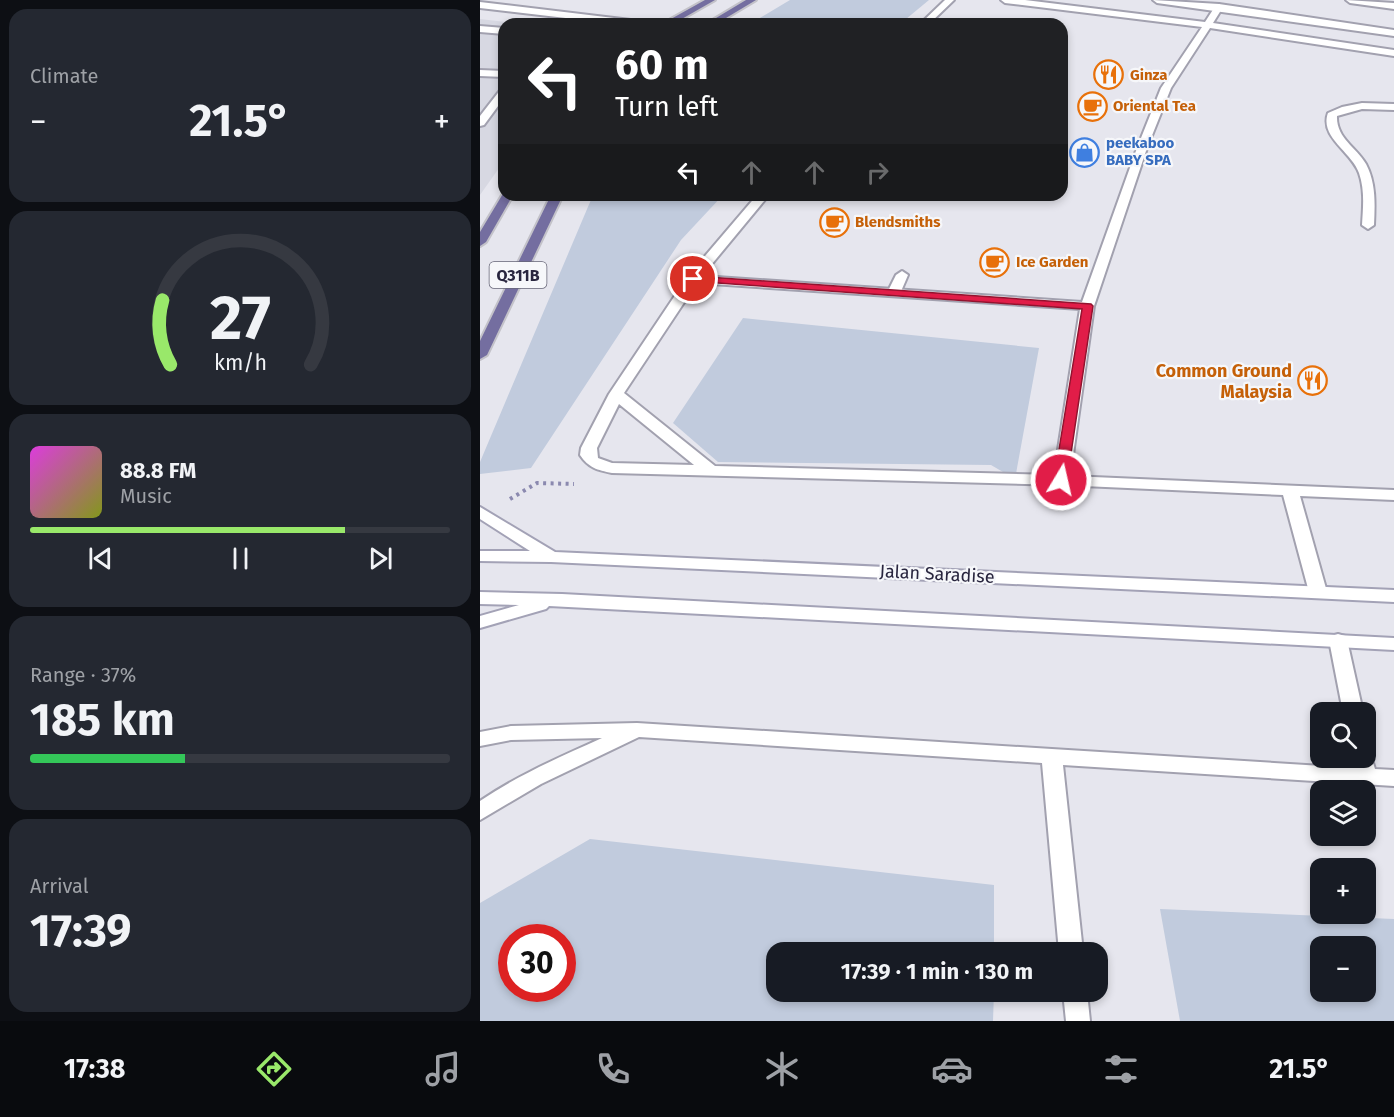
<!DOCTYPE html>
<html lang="en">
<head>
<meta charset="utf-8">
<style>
  body { margin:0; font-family:"Fira Sans",sans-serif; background:#242831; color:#f1f3f6; height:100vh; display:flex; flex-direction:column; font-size:22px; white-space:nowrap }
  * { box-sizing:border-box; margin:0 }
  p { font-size:20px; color:#9ea1a6 }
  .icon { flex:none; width:33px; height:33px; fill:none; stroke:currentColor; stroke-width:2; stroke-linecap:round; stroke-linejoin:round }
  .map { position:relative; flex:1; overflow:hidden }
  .drawer { display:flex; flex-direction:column; gap:9px; padding:9px; background:#0d0f14; width:480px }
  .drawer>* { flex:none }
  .hud { position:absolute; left:18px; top:18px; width:570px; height:183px; border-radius:18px; box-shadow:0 3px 9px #0003; background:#202124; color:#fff; overflow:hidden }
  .controls { position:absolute; left:830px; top:702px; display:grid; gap:12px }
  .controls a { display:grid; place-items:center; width:66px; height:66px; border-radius:12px; background:#171b24; box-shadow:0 3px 9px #0003; font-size:30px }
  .speed { position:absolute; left:18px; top:924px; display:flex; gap:12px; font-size:30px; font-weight:700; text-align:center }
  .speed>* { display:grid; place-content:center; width:78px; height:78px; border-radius:50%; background:#171b24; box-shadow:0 3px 9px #0003; line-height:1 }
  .speed .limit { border:9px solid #d22; background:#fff; color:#111 }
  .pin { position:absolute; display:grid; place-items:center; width:51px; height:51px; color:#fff; margin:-26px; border:3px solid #fff; border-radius:50%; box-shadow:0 2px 6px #0007 }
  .me { position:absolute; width:66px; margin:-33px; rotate:9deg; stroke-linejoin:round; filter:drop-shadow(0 0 4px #0008) }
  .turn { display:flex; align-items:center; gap:21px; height:126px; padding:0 18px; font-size:27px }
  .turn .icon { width:78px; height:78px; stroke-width:2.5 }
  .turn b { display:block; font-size:42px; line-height:51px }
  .lanes { display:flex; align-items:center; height:57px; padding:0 18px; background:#0003; justify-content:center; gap:30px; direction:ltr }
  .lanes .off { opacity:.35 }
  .big { font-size:45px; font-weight:700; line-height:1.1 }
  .drawer .widget { flex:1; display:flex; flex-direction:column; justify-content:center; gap:9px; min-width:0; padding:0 21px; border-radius:18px; background:#242831 }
  .drawer .dial { align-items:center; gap:0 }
  .dial svg { height:156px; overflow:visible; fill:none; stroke:#363941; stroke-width:7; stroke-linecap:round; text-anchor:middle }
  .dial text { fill:#f1f3f6; stroke:none }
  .song { display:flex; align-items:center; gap:18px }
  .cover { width:72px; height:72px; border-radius:9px; background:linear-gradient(135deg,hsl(300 70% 55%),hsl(70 70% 35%)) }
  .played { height:6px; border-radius:3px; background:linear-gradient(90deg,#99e86a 75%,#363941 75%) }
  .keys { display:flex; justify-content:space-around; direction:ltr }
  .heat { display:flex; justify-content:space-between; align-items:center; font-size:33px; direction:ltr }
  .charge { height:9px; border-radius:4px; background:linear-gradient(90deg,#34c759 37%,#363941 0) }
  .trip { position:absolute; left:286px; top:942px; width:342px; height:60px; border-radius:18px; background:#171b24; box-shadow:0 3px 9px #0003; font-weight:700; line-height:60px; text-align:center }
  .tabs { display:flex; height:96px; justify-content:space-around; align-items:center; background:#090b0e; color:#9ea1a6 }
  .tabs .icon { width:42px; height:42px }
  .tabs .selected { color:#99e86a }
  .tabs b { font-size:27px; color:#f1f3f6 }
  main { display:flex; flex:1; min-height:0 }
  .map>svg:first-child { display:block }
  .built { fill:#d7d8e2 }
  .green { fill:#c1cbdd; fill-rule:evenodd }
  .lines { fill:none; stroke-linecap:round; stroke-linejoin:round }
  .service-casing { stroke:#a2a1af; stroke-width:4 }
  .minor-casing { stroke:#a2a1af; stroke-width:4 }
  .tertiary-casing { stroke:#a2a1af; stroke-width:4 }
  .secondary-casing { stroke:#a3a2b6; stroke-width:4 }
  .primary-casing { stroke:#c3c2c9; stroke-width:4 }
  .path { stroke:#8b89af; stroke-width:4; stroke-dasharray:3 4.5; stroke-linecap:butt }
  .service { fill:#fff; fill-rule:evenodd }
  .minor { fill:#fff; fill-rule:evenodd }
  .tertiary { fill:#fff; fill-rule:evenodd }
  .secondary { fill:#fff; fill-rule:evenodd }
  .primary { fill:#746ea0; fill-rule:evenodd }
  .route { fill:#e11d48; stroke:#92132f; stroke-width:1.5 }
  .labels { text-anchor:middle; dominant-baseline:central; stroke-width:4.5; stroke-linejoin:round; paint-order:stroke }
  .far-food-label { font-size:15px; font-weight:bold; fill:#c56008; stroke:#f6f7fa; text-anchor:start }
  .far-shop-label { font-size:15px; font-weight:bold; fill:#366cbe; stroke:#f6f7fa; text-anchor:start }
  .shield { fill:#f6f7fa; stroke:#666577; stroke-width:1.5 }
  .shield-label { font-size:16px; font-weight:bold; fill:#29263f }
  .food-label { font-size:18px; font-weight:bold; fill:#c56008; stroke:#f6f7fa; text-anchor:end }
  .street-label { font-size:18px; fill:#29263f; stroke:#f6f7fa }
</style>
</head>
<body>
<main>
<section class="drawer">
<div class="widget"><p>Climate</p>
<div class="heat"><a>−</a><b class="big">21.5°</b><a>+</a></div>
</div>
<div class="widget dial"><svg viewBox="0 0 100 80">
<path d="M14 69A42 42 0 1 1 86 69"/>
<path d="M14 69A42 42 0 0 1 10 36" stroke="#99e86a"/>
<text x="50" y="56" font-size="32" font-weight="700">27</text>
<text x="50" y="72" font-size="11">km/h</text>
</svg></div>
<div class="widget">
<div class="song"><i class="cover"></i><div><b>88.8 FM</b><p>Music</p></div></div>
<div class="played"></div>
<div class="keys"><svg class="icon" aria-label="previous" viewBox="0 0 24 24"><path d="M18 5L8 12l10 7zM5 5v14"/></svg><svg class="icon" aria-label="pause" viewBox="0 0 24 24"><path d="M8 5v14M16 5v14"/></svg><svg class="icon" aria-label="next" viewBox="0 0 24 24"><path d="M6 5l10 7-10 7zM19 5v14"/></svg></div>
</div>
<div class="widget"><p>Range · 37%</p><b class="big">185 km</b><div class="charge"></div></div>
<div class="widget"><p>Arrival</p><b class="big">17:39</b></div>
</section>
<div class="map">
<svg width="914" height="1021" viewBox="0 0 914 1021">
  <rect width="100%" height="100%" fill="#e6e6ee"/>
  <path class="built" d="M0,19L42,24H24V161L0,195Z"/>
  <path class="green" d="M310,0H449L420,24H270Z
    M113,195H243L201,240L51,468L0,474V462Z
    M263,318L559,348L535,479L511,465L238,462L193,423Z
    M110,839L514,885V952H297V992H514L513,1021H0V903ZM32,938H82V988H32Z
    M680,909L914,919V1021H700ZM885,946V992H840V946Z"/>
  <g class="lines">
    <defs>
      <path id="service" d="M866,0L914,3V9L870,3Z
        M0,26L24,28V34L0,32Z
        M0,70L24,71V77L0,76Z
        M24,88V98L4,125L0,126V116L21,89Z
        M882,103L914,104V110L882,109L857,116C856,138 876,147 886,164C896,183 895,204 894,225L888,229L882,225C883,208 885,190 879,173C872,152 839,137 848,113L862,107Z
        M422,271L428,275L419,296H409L407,293L416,275Z"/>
      <path id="minor" d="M465,0H474L449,24H440Z
        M521,0H545L725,22L736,5L739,4L743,7L733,23L914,50V56L730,28L691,88L667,148L614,306L590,476L914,490V500L820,496L847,592L844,596H832L829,592L803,495L581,485L132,473C117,470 109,468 100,455L101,448L129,394L208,276L277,195H289L222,276L602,302L657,148L681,88L722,27L525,3ZM217,283L600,309L574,475L235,466L144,393ZM139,404L214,465L132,463L118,458L117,448Z
        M858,634L865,636L867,640L883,712H863L849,640L851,636Z
        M157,723L874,768L873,758H885V751L890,753L895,769L914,770V786L583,765L603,952H579L562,763L159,737L61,784L0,820V801C38,775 80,757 122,738L31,740L0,746V732L31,726Z
        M583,992H607L610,1021H586Z"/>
      <path id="tertiary" d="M673,0L739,4L914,30V36L677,3Z
        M0,2L159,21L163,24H137L0,8Z"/>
      <path id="secondary" d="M0,507L75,552L914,590V602L71,562L0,561V551H50L0,519Z
        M0,592L82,594L914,638V650L69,606L66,609L0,628V616L39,605L0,604Z"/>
      <path id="primary" d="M225,0H235L193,24H182Z
        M266,0H276L236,24H226Z
        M24,192V195H33L6,242L0,246V232Z
        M71,195H83L7,355L0,359V341Z"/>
    </defs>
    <use href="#service" class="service-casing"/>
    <use href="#minor" class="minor-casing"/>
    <use href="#tertiary" class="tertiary-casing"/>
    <use href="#secondary" class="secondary-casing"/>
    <use href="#primary" class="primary-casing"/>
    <path class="path" d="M30,499L57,483L94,484"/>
    <use href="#service" class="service"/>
    <use href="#minor" class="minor"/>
    <use href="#tertiary" class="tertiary"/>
    <use href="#secondary" class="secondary"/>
    <use href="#primary" class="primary"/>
  </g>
  <path class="route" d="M213,276L611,304L613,306L587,480L581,484L574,480L602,309L210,281V277Z"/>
  <defs>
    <symbol id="restaurant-ring" viewBox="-11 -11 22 22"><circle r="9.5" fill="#f6f7fa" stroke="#e8710a" stroke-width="1.5"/><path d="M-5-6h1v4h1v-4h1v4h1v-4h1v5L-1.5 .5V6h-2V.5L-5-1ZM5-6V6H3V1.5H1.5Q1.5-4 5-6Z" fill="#e8710a"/></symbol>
    <symbol id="cafe-ring" viewBox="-11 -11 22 22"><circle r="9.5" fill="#f6f7fa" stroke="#e8710a" stroke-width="1.5"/><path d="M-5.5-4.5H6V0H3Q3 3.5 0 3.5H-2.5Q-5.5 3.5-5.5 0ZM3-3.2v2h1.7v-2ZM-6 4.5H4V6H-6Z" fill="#e8710a"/></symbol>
    <symbol id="shop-ring" viewBox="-11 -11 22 22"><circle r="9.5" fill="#f6f7fa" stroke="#3f7fe0" stroke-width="1.5"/><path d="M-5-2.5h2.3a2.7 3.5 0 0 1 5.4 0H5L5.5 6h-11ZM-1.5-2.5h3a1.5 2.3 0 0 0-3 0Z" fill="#3f7fe0"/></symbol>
  </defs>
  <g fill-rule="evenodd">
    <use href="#restaurant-ring" x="612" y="58" width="33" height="33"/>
    <use href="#cafe-ring" x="596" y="90" width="33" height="33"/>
    <use href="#shop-ring" x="588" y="136" width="33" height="33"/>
    <use href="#cafe-ring" x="338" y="206" width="33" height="33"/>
    <use href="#cafe-ring" x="498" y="246" width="33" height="33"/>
    <use href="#restaurant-ring" x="816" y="364" width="33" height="33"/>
  </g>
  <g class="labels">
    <g class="far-food-label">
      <text x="650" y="75">Ginza</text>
      <text x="633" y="106">Oriental Tea</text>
      <text x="375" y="222">Blendsmiths</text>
      <text x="536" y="262">Ice Garden</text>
    </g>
    <g class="far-shop-label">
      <text x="626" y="143">peekaboo<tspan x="626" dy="17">BABY SPA</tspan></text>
    </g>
    <rect class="shield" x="9.5" y="262" width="57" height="26" rx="4.5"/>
    <g class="shield-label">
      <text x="38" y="275">Q311B</text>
    </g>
    <g class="food-label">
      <text x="812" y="371">Common Ground<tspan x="812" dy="21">Malaysia</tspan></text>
    </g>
    <g class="street-label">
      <text transform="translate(457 574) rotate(3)">Jalan Saradise</text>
    </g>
  </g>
</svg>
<div class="controls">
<a><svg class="icon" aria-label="search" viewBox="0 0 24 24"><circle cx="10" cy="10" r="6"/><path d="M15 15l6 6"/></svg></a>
<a><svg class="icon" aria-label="layers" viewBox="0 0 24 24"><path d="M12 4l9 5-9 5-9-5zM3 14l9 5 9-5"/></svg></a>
<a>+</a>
<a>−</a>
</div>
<div class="speed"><div class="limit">30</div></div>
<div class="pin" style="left:213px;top:279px;background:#d93025"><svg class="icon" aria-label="arrive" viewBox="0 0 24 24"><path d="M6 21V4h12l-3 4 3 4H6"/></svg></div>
<svg class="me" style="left:581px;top:480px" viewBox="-20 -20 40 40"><circle r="17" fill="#e11d48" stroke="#fff" stroke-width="3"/><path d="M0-11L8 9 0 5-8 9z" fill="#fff"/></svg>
<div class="trip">17:39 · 1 min · 130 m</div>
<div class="hud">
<div class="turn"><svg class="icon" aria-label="left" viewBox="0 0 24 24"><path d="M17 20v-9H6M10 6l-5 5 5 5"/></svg><div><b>60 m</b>Turn left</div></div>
<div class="lanes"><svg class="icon" aria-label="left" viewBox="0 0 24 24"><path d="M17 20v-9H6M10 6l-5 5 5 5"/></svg><svg class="icon off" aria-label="ahead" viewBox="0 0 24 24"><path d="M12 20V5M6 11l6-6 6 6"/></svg><svg class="icon off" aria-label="ahead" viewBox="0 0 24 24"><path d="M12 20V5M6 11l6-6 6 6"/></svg><svg class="icon off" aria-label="right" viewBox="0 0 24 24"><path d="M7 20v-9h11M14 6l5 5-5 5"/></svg></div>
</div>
</div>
</main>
<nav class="tabs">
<b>17:38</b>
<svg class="icon selected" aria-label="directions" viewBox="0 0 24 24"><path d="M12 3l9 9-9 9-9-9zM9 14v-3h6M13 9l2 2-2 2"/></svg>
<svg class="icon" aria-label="music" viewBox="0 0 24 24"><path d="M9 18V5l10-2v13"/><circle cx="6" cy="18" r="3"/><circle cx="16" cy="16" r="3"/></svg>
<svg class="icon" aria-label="phone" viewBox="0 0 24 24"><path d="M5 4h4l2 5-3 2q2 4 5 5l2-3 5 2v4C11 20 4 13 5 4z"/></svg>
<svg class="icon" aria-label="climate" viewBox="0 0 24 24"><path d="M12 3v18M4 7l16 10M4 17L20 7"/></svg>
<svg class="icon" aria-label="car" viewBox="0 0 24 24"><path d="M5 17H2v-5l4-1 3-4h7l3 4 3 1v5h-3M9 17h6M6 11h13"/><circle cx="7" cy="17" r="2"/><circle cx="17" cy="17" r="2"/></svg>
<svg class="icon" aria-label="filters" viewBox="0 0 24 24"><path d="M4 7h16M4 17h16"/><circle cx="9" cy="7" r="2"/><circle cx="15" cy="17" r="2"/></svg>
<b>21.5°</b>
</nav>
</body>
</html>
